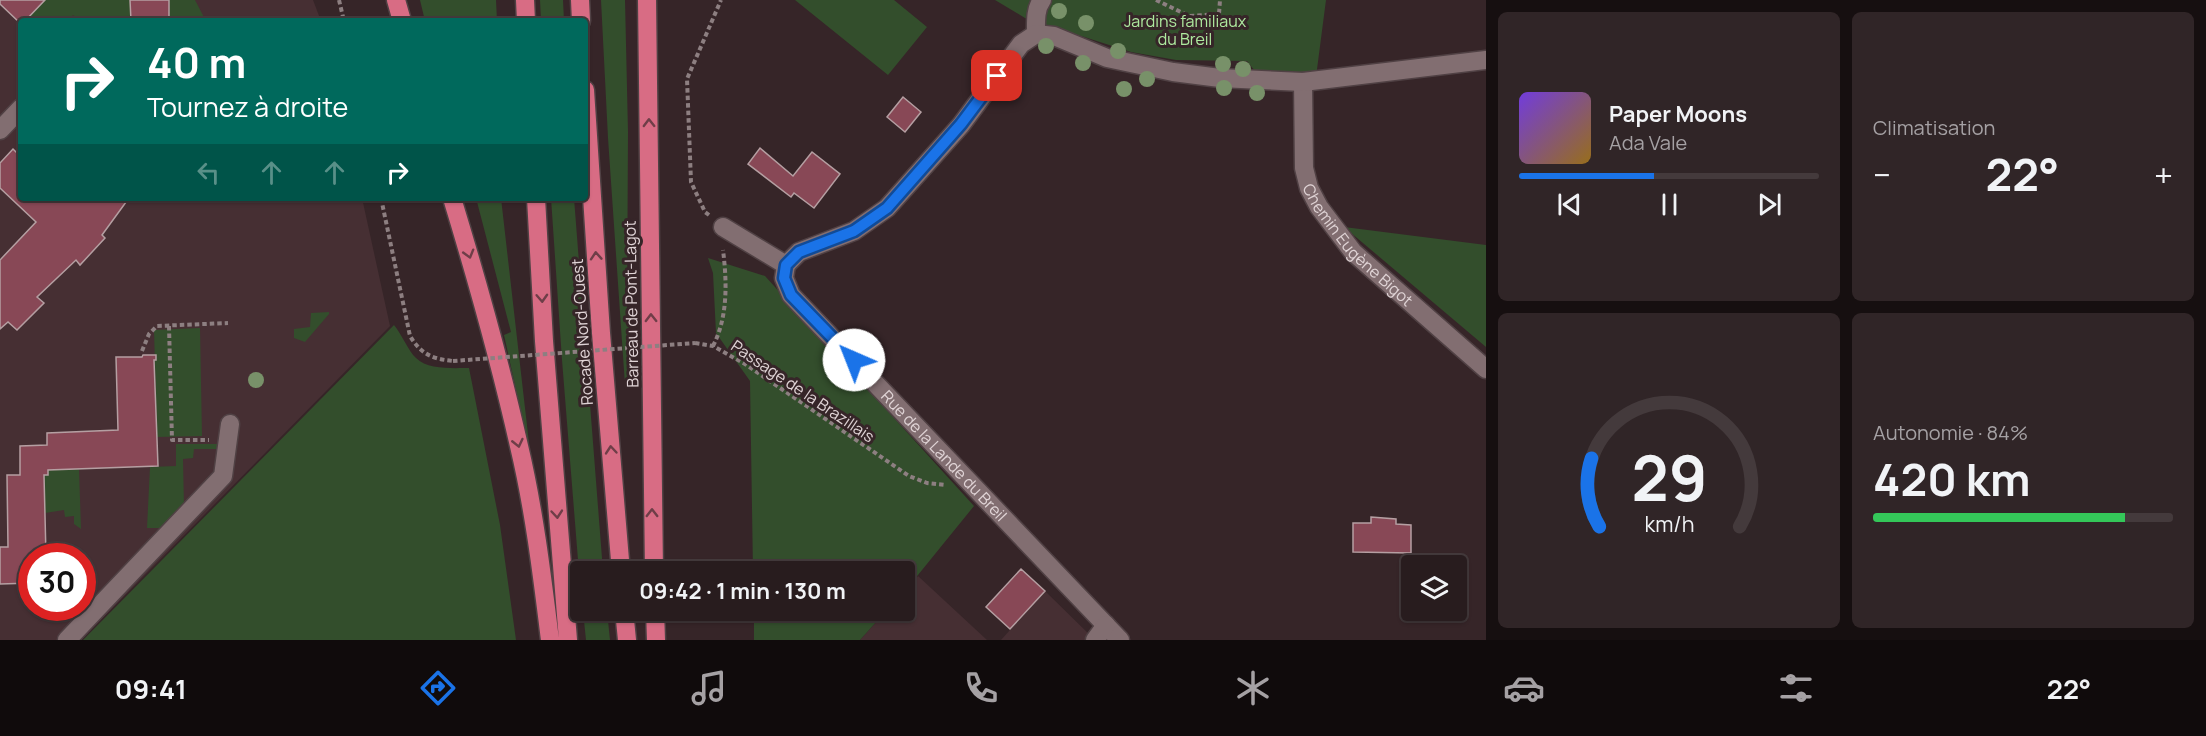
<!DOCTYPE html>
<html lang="fr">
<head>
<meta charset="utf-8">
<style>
  body { margin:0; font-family:Manrope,sans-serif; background:#302527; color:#f1f3f6; height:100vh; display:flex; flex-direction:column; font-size:22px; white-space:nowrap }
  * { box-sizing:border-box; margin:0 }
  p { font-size:20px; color:#a5a1a4 }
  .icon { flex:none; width:33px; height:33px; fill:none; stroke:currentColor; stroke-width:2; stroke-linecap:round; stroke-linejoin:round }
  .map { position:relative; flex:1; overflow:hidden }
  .panel { display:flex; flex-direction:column; gap:12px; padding:12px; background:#160f10; width:720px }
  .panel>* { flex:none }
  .guide { position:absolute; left:18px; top:18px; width:570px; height:183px; border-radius:6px; box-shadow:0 2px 4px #0004,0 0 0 2px #443a3c; background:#00695c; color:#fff; overflow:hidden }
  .buttons { position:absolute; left:1401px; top:555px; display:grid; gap:12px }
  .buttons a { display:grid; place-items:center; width:66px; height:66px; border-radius:6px; background:#281c1e; box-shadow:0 2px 4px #0004,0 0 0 2px #443a3c; font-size:30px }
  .speed { position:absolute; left:18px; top:543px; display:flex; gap:12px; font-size:30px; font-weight:700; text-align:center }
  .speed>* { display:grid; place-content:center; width:78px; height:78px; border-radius:50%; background:#281c1e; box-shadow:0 2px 4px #0004,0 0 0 2px #443a3c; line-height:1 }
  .speed .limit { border:9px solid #d22; background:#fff; color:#111 }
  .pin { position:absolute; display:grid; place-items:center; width:51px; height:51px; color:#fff; margin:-26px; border-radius:12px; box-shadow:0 3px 9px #0006 }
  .me { position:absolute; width:66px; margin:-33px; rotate:316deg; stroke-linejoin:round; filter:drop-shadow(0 0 4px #0008) }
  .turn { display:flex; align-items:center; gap:21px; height:126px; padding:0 30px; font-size:27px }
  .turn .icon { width:78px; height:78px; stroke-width:2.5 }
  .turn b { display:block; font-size:42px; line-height:51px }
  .lanes { display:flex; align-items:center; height:57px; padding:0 30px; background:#0003; justify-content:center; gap:30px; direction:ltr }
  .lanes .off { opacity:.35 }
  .big { font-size:45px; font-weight:700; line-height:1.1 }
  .panel .tile { flex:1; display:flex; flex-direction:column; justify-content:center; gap:9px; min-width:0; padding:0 21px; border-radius:9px; background:#302527 }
  .panel .dial { align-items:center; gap:0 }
  .dial svg { height:156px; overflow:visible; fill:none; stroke:#443a3c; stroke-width:7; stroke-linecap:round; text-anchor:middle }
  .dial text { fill:#f1f3f6; stroke:none }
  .song { display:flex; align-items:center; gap:18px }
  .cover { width:72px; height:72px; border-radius:9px; background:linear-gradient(135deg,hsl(260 70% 55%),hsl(40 70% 35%)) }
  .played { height:6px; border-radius:3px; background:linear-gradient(90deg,#1a73e8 45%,#443a3c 45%) }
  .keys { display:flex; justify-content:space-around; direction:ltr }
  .heat { display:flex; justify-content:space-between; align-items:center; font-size:33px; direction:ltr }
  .charge { height:9px; border-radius:4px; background:linear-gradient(90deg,#34c759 84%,#443a3c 0) }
  .panel .tiles { flex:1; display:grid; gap:12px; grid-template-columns:repeat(2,1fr) }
  .trip { position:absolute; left:570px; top:561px; width:345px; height:60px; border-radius:6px; background:#281c1e; box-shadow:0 2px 4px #0004,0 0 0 2px #443a3c; font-weight:700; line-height:60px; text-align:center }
  .tabs { display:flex; height:96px; justify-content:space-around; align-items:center; background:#100b0c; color:#a5a1a4 }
  .tabs .icon { width:42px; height:42px }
  .tabs .active { color:#1a73e8 }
  .tabs b { font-size:27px; color:#f1f3f6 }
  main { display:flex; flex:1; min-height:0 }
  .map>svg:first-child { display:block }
  .built { fill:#462f33; fill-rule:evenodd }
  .green { fill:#334e2c }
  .building { fill:#884856; stroke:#b59fa2; stroke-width:1.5 }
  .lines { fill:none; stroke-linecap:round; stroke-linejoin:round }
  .minor-casing { stroke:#504144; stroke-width:21 }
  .highway-casing { stroke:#504144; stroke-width:21 }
  .path { stroke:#8d7f81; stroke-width:4; stroke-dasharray:4.5 3; stroke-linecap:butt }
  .minor { stroke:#826e71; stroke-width:18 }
  .highway { stroke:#d86c84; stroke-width:18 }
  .path-bridge { stroke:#8d7f81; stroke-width:4; stroke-dasharray:4.5 3; stroke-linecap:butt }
  .tree { fill:#789169 }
  .oneway { stroke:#6f3e48 }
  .route-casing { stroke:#114b97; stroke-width:15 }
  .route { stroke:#1a73e8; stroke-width:10 }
  .labels { text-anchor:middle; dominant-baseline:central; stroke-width:6; stroke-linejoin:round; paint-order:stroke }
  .park-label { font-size:16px; fill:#aeea9f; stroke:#362528 }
  .street-label { font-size:16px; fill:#e0d4d6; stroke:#362528 }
</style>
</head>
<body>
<main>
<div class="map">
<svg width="1486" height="640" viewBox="0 0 1486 640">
  <rect width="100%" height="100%" fill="#362528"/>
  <path class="built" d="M0,0H313L321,21H21V198H362L390,326L81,640H0ZM32,556H82V608H32Z
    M918,576L987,640H860L886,611L904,610L905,591Z
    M1045,591L1095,640H1001Z"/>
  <path class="green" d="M45,0H130L131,21H104L99,16L94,21H80L73,15L67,21H25Z
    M169,0H195L206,21H169Z
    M420,0H496L497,21H425Z
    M540,0H563L564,21H541Z
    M601,0H625L628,132L627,318L635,320L640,381L625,385L608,138Z
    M795,0H894L927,27L888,75Z
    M995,0H1326L1316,77L1258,75L1247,61L1176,60L1131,52L1025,18Z
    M476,198H501L529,443L528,444L504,335L511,332Z
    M551,198H574L603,571L580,572V585L562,360Z
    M1344,227L1486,245V347Z
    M708,258L765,276L974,506L905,591L904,572L753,571L750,381L716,333L713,273Z
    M329,312V314L305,342L294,338V329L310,327L311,313Z
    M394,325C401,333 409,352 416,358C428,370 453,368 469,368L500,525L516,640H83Z
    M200,328L202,436L157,437L154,330Z
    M176,444H219L218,449H194L193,458L183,459L184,506L164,528H147L150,467L176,466Z
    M79,469L81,529L74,524V516L65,517L64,510L45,513L44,475H48V470Z
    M583,611H607L610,640H586Z
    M754,611V610L886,611L860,640H754Z"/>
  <path class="building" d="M0,0H45L25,21H21V24L0,4Z
    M130,0H169V21H131Z
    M903,97L921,112L905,132L887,117Z
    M760,148L793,176L812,152L840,174L814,208L794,193L791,197L748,164Z
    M13,149L21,157V198H129L102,235L105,238L80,265L76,260L37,297L44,303L17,330L8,322L0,329V260L36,222L0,188V163Z
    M143,355H156V360H154L158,466L48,470V475H44L46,556H32V583L0,584V547H8L7,475H20V446L47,445V433L118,430L116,357H142Z
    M1371,517L1396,519V524L1411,525V553L1353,552V523H1371Z
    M1021,569L1045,591L1010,629L986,607Z"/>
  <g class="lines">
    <defs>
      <g id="minor">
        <path d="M1036,34C1036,22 1035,9 1042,0"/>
        <path id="s1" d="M1303,82L1304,168L1309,188L1319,207L1353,252L1486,369"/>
        <path d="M0,130L21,108"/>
        <path id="s2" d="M723,227L786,265L784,278L791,295L1120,640"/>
        <path d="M786,265L799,252L854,231L887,208L961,125L1021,44L1036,34L1054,36L1107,58L1173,72L1220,78L1303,82L1486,60"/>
        <path d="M67,640L223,476L230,424"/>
        <path d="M1095,640L1106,625"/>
      </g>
      <path id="highway" d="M396,0L402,21
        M525,0L526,21
        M580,0L581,21
        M647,0L654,572
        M585,90L601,333L621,572
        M452,198C477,280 500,362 519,446C534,509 542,575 550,640
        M536,198L544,341L568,640
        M624,610L627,640
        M655,610L656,640"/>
    </defs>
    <use href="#minor" class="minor-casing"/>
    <use href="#highway" class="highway-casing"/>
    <path class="path" d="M339,0L344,21
      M1156,0L1189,16L1219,14L1220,0
      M381,198L410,336C421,354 432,359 453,361
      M709,215L705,212L691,182L687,79L721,0
      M169,326L172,440H209
      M695,343L713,346L745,364L909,476L927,483L946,485
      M713,346C728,317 727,282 723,250
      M142,351L149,334L157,326L228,323"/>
    <use href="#minor" class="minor"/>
    <use href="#highway" class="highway"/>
    <path class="path-bridge" d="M453,361L695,343"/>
  </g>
  <g class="tree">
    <circle cx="1059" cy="11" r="8"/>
    <circle cx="1086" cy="23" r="8"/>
    <circle cx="1046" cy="46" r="8"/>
    <circle cx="1118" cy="51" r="8"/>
    <circle cx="1083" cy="63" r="8"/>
    <circle cx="1223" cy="64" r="8"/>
    <circle cx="1243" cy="69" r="8"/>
    <circle cx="1147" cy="79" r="8"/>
    <circle cx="1013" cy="81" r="8"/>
    <circle cx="1224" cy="88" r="8"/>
    <circle cx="1124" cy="89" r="8"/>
    <circle cx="1257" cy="93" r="8"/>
    <circle cx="256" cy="380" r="8"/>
  </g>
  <defs><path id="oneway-chevron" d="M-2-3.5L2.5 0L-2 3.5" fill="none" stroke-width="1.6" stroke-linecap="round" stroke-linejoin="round" transform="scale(1.5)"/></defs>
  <g class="oneway">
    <use href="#oneway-chevron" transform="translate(649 123) rotate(-91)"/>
    <use href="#oneway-chevron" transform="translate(469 254) rotate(74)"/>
    <use href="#oneway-chevron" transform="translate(596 256) rotate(-94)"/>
    <use href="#oneway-chevron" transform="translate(542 298) rotate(87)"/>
    <use href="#oneway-chevron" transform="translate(651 318) rotate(-91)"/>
    <use href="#oneway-chevron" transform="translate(518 443) rotate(77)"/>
    <use href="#oneway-chevron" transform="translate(611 450) rotate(-95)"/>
    <use href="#oneway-chevron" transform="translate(652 513) rotate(-90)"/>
    <use href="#oneway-chevron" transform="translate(557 514) rotate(85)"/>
  </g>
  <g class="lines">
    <defs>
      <path id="route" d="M854,360L791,295L784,278L786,265L799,252L854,231L887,208L961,124L997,76"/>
    </defs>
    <use href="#route" class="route-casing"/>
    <use href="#route" class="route"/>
  </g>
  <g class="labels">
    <g class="park-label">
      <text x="1185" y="21">Jardins familiaux<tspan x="1185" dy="18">du Breil</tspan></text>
    </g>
    <g class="street-label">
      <text stroke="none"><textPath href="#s1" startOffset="182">Chemin Eugène Bigot</textPath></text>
      <text transform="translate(631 304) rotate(-91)">Barreau de Pont-Lagot</text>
      <text transform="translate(582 332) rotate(-94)">Rocade Nord-Ouest</text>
      <text transform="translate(803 391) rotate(34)">Passage de la Brazillais</text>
      <text stroke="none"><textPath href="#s2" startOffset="327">Rue de la Lande du Breil</textPath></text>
    </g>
  </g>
</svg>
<div class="buttons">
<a><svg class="icon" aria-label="layers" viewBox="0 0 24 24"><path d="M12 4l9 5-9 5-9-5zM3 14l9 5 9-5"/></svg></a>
</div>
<div class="speed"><div class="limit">30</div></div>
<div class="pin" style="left:997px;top:76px;background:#d93025"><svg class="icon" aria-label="arrive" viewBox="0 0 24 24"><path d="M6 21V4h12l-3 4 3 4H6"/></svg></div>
<svg class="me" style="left:854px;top:360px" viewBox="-20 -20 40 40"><circle r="19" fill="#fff"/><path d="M0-13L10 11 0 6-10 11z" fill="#1a73e8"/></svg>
<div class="trip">09:42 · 1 min · 130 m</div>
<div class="guide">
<div class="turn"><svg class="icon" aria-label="right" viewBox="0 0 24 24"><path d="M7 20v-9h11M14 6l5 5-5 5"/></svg><div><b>40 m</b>Tournez à droite</div></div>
<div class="lanes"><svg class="icon off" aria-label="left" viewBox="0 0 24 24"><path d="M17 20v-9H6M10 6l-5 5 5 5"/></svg><svg class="icon off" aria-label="ahead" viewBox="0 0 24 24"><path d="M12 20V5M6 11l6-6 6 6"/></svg><svg class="icon off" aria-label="ahead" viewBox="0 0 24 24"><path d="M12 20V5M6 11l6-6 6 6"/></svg><svg class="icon" aria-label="right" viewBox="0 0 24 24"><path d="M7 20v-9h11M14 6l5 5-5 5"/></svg></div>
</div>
</div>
<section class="panel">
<div class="tiles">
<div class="tile">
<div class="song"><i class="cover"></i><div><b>Paper Moons</b><p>Ada Vale</p></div></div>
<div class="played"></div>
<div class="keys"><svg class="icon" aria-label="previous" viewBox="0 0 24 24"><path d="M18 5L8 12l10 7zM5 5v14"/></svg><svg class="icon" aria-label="pause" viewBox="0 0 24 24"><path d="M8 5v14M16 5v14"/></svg><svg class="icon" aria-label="next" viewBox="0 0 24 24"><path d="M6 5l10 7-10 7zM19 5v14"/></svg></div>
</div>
<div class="tile"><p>Climatisation</p>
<div class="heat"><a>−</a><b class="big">22°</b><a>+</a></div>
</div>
<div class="tile dial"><svg viewBox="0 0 100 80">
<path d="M14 69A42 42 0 1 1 86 69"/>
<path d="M14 69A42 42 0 0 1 10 34" stroke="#1a73e8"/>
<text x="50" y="56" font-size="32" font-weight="700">29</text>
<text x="50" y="72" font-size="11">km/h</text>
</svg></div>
<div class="tile"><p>Autonomie · 84%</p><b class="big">420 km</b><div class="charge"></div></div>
</div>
</section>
</main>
<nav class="tabs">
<b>09:41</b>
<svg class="icon active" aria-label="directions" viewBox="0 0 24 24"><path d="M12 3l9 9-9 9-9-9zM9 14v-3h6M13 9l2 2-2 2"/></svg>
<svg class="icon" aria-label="music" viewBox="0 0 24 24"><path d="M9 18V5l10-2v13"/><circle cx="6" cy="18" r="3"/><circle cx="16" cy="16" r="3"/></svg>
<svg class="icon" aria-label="phone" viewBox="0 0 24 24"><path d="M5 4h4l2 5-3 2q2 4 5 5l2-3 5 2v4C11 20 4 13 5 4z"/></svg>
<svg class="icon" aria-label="climate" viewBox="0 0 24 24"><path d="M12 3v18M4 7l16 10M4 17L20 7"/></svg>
<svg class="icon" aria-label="car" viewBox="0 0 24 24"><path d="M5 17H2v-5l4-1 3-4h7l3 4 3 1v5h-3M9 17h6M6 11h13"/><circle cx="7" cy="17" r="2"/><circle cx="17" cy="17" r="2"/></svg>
<svg class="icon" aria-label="filters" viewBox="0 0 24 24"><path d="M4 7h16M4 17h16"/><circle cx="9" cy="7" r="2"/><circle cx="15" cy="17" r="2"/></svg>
<b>22°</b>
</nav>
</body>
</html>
